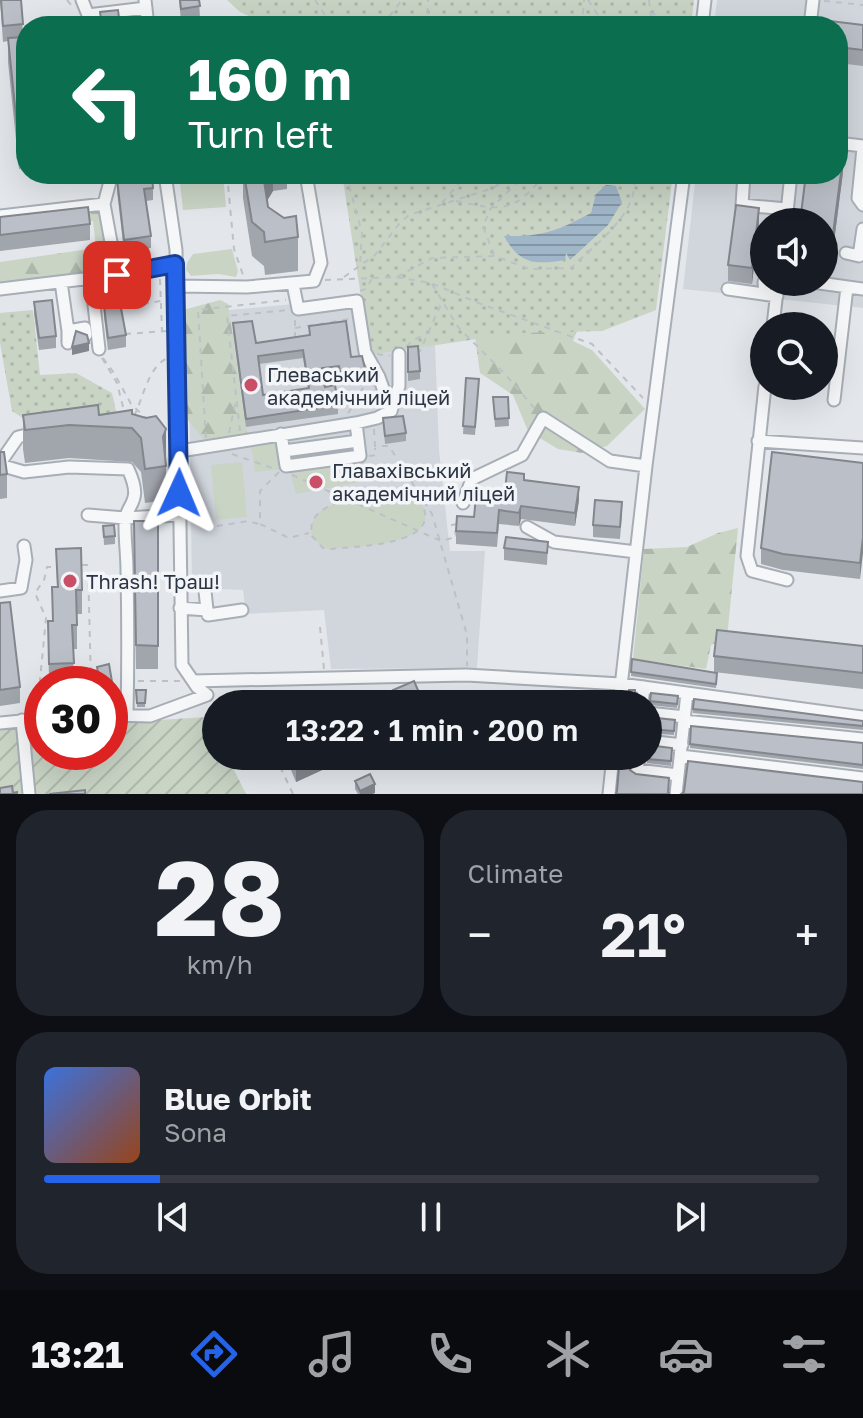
<!DOCTYPE html>
<html lang="en">
<head>
<meta charset="utf-8">
<style>
  body { margin:0; font-family:"Golos Text",sans-serif; background:#20242c; color:#f1f3f6; height:100vh; display:flex; flex-direction:column; font-size:30px; white-space:nowrap }
  * { box-sizing:border-box; margin:0 }
  p { font-size:26px; color:#9ea1a6 }
  .icon { flex:none; width:44px; height:44px; fill:none; stroke:currentColor; stroke-width:2; stroke-linecap:round; stroke-linejoin:round }
  .map { position:relative; height:794px; overflow:hidden }
  .drawer { display:flex; flex-direction:column; gap:16px; padding:16px; background:#0d0f14; flex:1 }
  .drawer>* { flex:none }
  .banner { position:absolute; left:16px; top:16px; width:832px; height:168px; border-radius:32px; box-shadow:0 8px 32px #0002; background:#0b6e4f; color:#fff; overflow:hidden }
  .fabs { position:absolute; left:750px; top:208px; display:grid; gap:16px }
  .fabs a { display:grid; place-items:center; width:88px; height:88px; border-radius:50%; background:#171b24; box-shadow:0 8px 32px #0002; font-size:40px }
  .speed { position:absolute; left:24px; top:666px; display:flex; gap:16px; font-size:40px; font-weight:700; text-align:center }
  .speed>* { display:grid; place-content:center; width:104px; height:104px; border-radius:50%; background:#171b24; box-shadow:0 8px 32px #0002; line-height:1 }
  .speed .limit { border:12px solid #d22; background:#fff; color:#111 }
  .pin { position:absolute; display:grid; place-items:center; width:68px; height:68px; color:#fff; margin:-34px; border-radius:16px; box-shadow:0 4px 12px #0006 }
  .me { position:absolute; width:88px; margin:-44px; rotate:1deg; stroke-linejoin:round; filter:drop-shadow(0 0 6px #0008) }
  .turn { display:flex; align-items:center; gap:28px; height:168px; padding:0 40px; font-size:36px }
  .turn .icon { width:104px; height:104px; stroke-width:2.5 }
  .turn b { display:block; font-size:56px; line-height:68px }
  .big { font-size:60px; font-weight:600; line-height:1.1 }
  .drawer .widget { flex:1; display:flex; flex-direction:column; justify-content:center; gap:12px; min-width:0; padding:0 28px; border-radius:32px; background:#20242c }
  .drawer .dial { align-items:center; gap:0 }
  .dial b { font-size:104px; line-height:1 }
  .song { display:flex; align-items:center; gap:24px }
  .cover { width:96px; height:96px; border-radius:12px; background:linear-gradient(135deg,hsl(220 70% 55%),hsl(20 70% 35%)) }
  .played { height:8px; border-radius:4px; background:linear-gradient(90deg,#2563eb 15%,#363941 15%) }
  .keys { display:flex; justify-content:space-around; direction:ltr }
  .heat { display:flex; justify-content:space-between; align-items:center; font-size:44px; direction:ltr }
  .drawer .tiles { flex:1; display:grid; gap:16px; grid-template-columns:1fr 1fr }
  .widget:last-child { grid-column:span 2 }
  .trip { position:absolute; left:202px; top:690px; width:460px; height:80px; border-radius:40px; background:#171b24; box-shadow:0 8px 32px #0002; font-weight:600; line-height:80px; text-align:center }
  .dock { display:flex; height:128px; justify-content:space-around; align-items:center; background:#090b0e; color:#9ea1a6 }
  .dock .icon { width:56px; height:56px }
  .dock .selected { color:#2563eb }
  .dock b { font-size:36px; color:#f1f3f6 }
  .map>svg:first-child { display:block }
  .built { fill:#d1d6dd; fill-rule:evenodd }
  .grass { fill:#c9d4c5 }
  .forest { fill:url(#forest-firs) }
  .park { fill:url(#park-dots) }
  .garden { fill:url(#garden-furrows) }
  .water { fill:url(#water-rules) }
  .lines { fill:none; stroke-linecap:round; stroke-linejoin:round }
  .minor-casing { stroke:#a8aeb5; stroke-width:15 }
  .path { stroke:#bdc1c6; stroke-width:2; stroke-dasharray:6 6; stroke-linecap:butt }
  .minor { stroke:#f6f7f9; stroke-width:11 }
  .wall { fill:#a1a5ac; fill-rule:evenodd }
  .shaded-wall { fill:#83868c }
  .building { fill:#bbc0c8; stroke:#83868c; stroke-width:2; fill-rule:evenodd }
  .route-casing { stroke:#184099; stroke-width:20 }
  .route { stroke:#2563eb; stroke-width:14 }
  .poi-dot { fill:#ca4e66; stroke:#f3f5f8; stroke-width:3 }
  .labels { text-anchor:middle; dominant-baseline:central; stroke-width:7; stroke-linejoin:round; paint-order:stroke }
  .poi-label { font-size:20px; fill:#2b3543; stroke:#f3f5f8; text-anchor:start }
</style>
</head>
<body>
<div class="map">
<svg width="863" height="794" viewBox="0 0 863 794">
  <defs>
    <pattern id="forest-firs" width="22" height="20" patternUnits="userSpaceOnUse" patternTransform="scale(2)"><rect width="22" height="20" fill="#c9d4c5"/><path d="M5 1l3.5 6h-7zM16 11l3.5 6h-7z" fill="#adb7aa"/></pattern>
    <pattern id="park-dots" width="8" height="8" patternUnits="userSpaceOnUse" patternTransform="scale(2)"><rect width="8" height="8" fill="#c9d4c5"/><path d="M2 2h.1M6 6h.1" fill="none" stroke="#adb7aa" stroke-width="1.8" stroke-linecap="round"/></pattern>
    <pattern id="garden-furrows" width="10" height="10" patternUnits="userSpaceOnUse" patternTransform="scale(2)"><rect width="10" height="10" fill="#c9d4c5"/><path d="M-1 1l2-2M0 10L10 0M9 11l2-2" fill="none" stroke="#adb7aa"/></pattern>
    <pattern id="water-rules" width="6" height="5" patternUnits="userSpaceOnUse" patternTransform="scale(2)"><rect width="6" height="5" fill="#a0b6c9"/><path d="M0 2.5h6" fill="none" stroke="#8395a5"/></pattern>
  </defs>
  <rect width="100%" height="100%" fill="#e3e7eb"/>
  <path class="built" d="M717,0H863V308L683,289L696,174H838V26H714ZM764,222H824V282H764Z
    M357,298L370,355L435,345L439,450L450,551H485L477,668L331,669L324,610L246,614L243,590L192,588L188,309L208,312Z"/>
  <path class="grass" d="M179,174L199,177L223,174L226,207L183,210Z
    M232,249L238,271L236,277L218,274L191,276L186,270L187,263L193,254Z
    M280,440L283,469L255,472L251,445Z
    M365,458L371,480L296,494L289,468Z
    M242,462L247,517L216,520L211,465Z
    M407,494L420,501C448,546 355,546 331,549L323,548L312,536C303,495 379,497 407,494Z"/>
  <path class="forest" d="M102,208L112,270L0,283V262L96,248L93,221L0,231Z
    M220,300L228,304L247,434L204,440L183,414V310Z
    M580,323L573,341L592,350L645,409L607,446L582,453L558,449L528,431L513,395L480,373L474,330Z
    M738,528L727,638L711,645L706,669L633,659L644,549L687,547L718,533Z"/>
  <path class="park" d="M227,0H694L691,26H270L240,12Z
    M342,174H673L656,310L602,331L517,333L370,355Z
    M33,310L40,375L76,373L112,393L117,415L35,426L12,411L0,343V313Z"/>
  <path class="garden" d="M207,717L216,735V756H227L246,794H0V729L42,727V752H110V723Z"/>
  <path class="water" d="M606,185L616,186L622,202L608,225L570,260L566,253L565,260C535,265 519,264 504,236C543,237 557,231 591,213L596,194Z"/>
  <g class="lines">
    <defs>
      <path id="minor" d="M82,0L88,15L146,8
        M145,0L148,26
        M702,26L705,0
        M810,26L813,0
        M838,143L863,146
        M863,148L858,198L863,205
        M744,174L742,205L787,209
        M104,204L112,174
        M0,216L104,204L117,275
        M786,222L791,174
        M764,252V272
        M846,253L859,256L863,229
        M91,278L99,349
        M61,282L68,331L85,328L86,335
        M764,282L765,294
        M812,282L863,289
        M176,286L247,287L314,281L321,263L306,174
        M0,289L117,275L175,264
        M728,289L777,296
        M773,326L778,282
        M68,343V331
        M765,386L747,556L752,571L787,580
        M834,400L847,287
        M391,411L399,386V354
        M281,434L286,466L360,456L356,423
        M758,441L863,448
        M180,451L356,423L377,418L391,411L379,377L365,352L357,301L298,309L293,284
        M284,451L358,441
        M0,463L18,437L35,433
        M0,465L24,472L69,467L128,469C145,506 124,501 125,527C125,542 127,556 127,571C128,619 128,667 127,715
        M463,503L472,479L522,455L543,418L610,461L646,466
        M88,515L125,518L179,515
        M527,527L554,542L636,552
        M0,591L21,588L26,560L24,546
        M205,591L207,610
        M180,608L207,610L208,615L242,610
        M193,681L466,675L621,684L863,717
        M619,704L646,466L684,174
        M642,704L644,687
        M648,713L685,717
        M110,715L150,716L207,695L197,687L182,665L176,250L165,174
        M22,720L29,794
        M684,721L863,739
        M0,723L42,719
        M648,741L682,745
        M639,756L637,770L678,775
        M681,756L863,778
        M609,794L613,756
        M676,794L687,693"/>
    </defs>
    <use href="#minor" class="minor-casing"/>
    <path class="path" d="M67,0L73,7
      M315,0L332,26
      M588,0L605,26
      M649,0L652,26
      M824,1L863,5
      M650,12L675,26
      M382,26L402,0
      M427,26L428,0
      M582,26L584,0
      M227,174L234,249L243,275
      M346,174L362,233L360,265
      M441,174L458,182
      M456,201C503,211 514,213 545,174
      M442,203L460,182L478,174
      M494,255L483,226L491,208L526,174
      M344,277L375,255L399,224L409,215L493,188L515,174
      M397,277L432,258L495,256L529,269L571,268C594,245 643,211 633,174
      M160,279L162,331
      M325,280L396,277L431,283L481,304L592,344L643,398
      M432,284L458,327L504,373L537,411
      M360,291L366,289L373,277
      M119,308L161,301
      M295,320V338
      M295,328L350,319
      M125,334L167,331
      M406,347L412,341L427,333
      M416,352L420,351L442,302
      M377,354L390,356
      M102,358L117,383L124,411
      M103,358L114,373L131,404L148,420
      M348,413C356,404 359,388 371,380
      M134,416C143,399 148,366 168,358
      M374,429L375,446H389L432,514L467,635V666
      M240,431L227,316L288,310
      M229,433L235,404
      M206,438L198,310L286,300
      M232,454L275,469
      M369,456L376,455L375,448
      M279,472L260,491V524L289,538L309,533
      M292,475L441,541L456,537
      M407,494L420,501C448,546 355,546 331,549L323,548L312,536C303,495 379,497 407,494Z
      M205,528L248,521L259,524
      M457,537L452,525L457,524
      M82,565H88L91,684
      M320,627L324,669
      M138,681H180
      M42,695L40,680L46,618L35,593L44,580L47,567H56
      M275,756L293,794"/>
    <use href="#minor" class="minor"/>
  </g>
  <path class="wall" d="M0,0H21L23,37H26V168L19,169L8,62V41L3,42Z
    M179,0H199L200,18L181,21Z
    M863,25V66L838,63V26Z
    M843,172L830,273L824,272V222Z
    M243,174H287V189L273,191L267,201L268,207L298,237V271L265,275L264,266L252,256L243,198Z
    M117,179L153,188V200L146,201L151,236V248L124,252L117,191Z
    M0,217L90,224V240L0,251Z
    M759,224L752,284L728,281V265Z
    M34,302L56,336V348L39,350L34,314Z
    M104,306L126,335V347L108,350L104,318Z
    M233,323L256,343L309,335V326L351,357L365,369V377L340,380L339,374L323,376L325,387L338,405V414L246,427L233,332ZM303,358L308,388L263,395L259,364Z
    M408,347L420,371V379L408,381Z
    M466,378L479,388L475,435L463,434Z
    M493,397H508L509,426L495,427Z
    M132,414L166,463V500L145,503L141,472L132,462L69,458L25,463L23,449V415Z
    M383,418L406,433V441L385,444Z
    M0,452L7,474V498L0,499Z
    M863,463L860,579L783,570L761,564V548Z
    M524,480L579,500L575,526L521,519L519,526L499,524L497,547L456,544V531L474,517L504,499Z
    M622,514L620,539L593,537V525Z
    M134,521H158V669H136Z
    M103,526L115,536V544L104,545Z
    M548,542L547,565L504,560V548Z
    M56,549L82,590V614H77V649H73L74,684H49L48,621H52V587H57Z
    M0,603L20,687V703L0,706Z
    M863,646V689L714,672V656Z
    M632,659L717,677L716,688L631,676Z
    M97,667L112,682V690H110V684H98Z
    M136,690H146L145,707H137Z
    M393,690L424,704H393Z
    M651,693L678,700L677,708L650,705Z
    M693,709L863,721V730L693,713Z
    M648,717L675,720L674,735L648,733Z
    M691,726L863,743V769L690,748Z
    M672,748L671,766L647,763V756Z
    M278,756H353L296,782L286,758L280,761Z
    M355,781L375,793L372,794H358L355,789Z"/>
  <path class="shaded-wall" d="M843,157V172L830,273V257Z
    M263,174H273V191L263,207Z
    M759,208V224L752,284V268Z
    M89,343V351L72,355V347Z
    M166,429V463L165,467L163,437Z
    M579,487V500L575,526V513Z
    M521,506V519L519,526V513Z
    M863,537V553L860,579V563Z
    M317,756H353L296,782V766Z
    M375,784V793L372,794H360V791Z"/>
  <path class="building" d="M1,0H21L23,24L3,26Z
    M180,0H199L200,6L181,9Z
    M118,10L120,26H102L100,12Z
    M203,20L204,26H183L182,22Z
    M830,21L863,25V50L838,47V26H829Z
    M26,37V144L19,145L8,38Z
    M838,156L843,157L830,257L824,256V222H800L806,174H838Z
    M244,174H263L268,207L284,218L296,216L298,237L265,242L264,232L252,222Z
    M152,175L153,188L144,189L151,236L124,240L117,179Z
    M736,205L759,208L752,268L728,265Z
    M88,207L90,224L0,235V217Z
    M52,300L56,336L39,338L34,302Z
    M120,303L126,335L108,338L104,306Z
    M252,321L256,343L310,335L309,326L346,321L351,357L362,356L365,369L340,372L339,366L322,368L325,387L335,385L338,405L246,419L233,323ZM303,350L309,388L263,395L258,356Z
    M76,331L87,335L89,343L72,347Z
    M418,346L420,371L408,372V347Z
    M466,378L479,379L475,427L463,426Z
    M493,397H508L509,418L495,419Z
    M98,405L99,415L132,410V414L146,418L156,416L166,429L163,437L166,466L145,469L141,438L132,428L69,425L25,430L23,415Z
    M403,416L406,433L385,436L383,418Z
    M0,452H4L7,474L0,475Z
    M772,452L863,463V537L860,563L783,554L761,548Z
    M507,472L524,474V480L579,487L575,513L521,506L519,513L499,510L497,533L456,531L457,516L474,517L476,497L504,499Z
    M595,500L622,502L620,527L593,525Z
    M134,521H158V646L136,645Z
    M114,525L115,536L104,537L103,526Z
    M506,537L548,542L547,553L504,548Z
    M81,548L82,590H76L77,625H72L74,663L49,664L48,621H53L52,587H58L56,549Z
    M10,602L20,687L0,690V603Z
    M717,630L863,646V673L714,656Z
    M632,659L717,673L716,684L631,672Z
    M109,664L112,682L100,684L97,667Z
    M414,681L424,704H398L393,690Z
    M136,690H146L145,703H137Z
    M629,690H635V704H626L627,702Z
    M651,693L678,696L677,704L650,701Z
    M694,699L863,721V726L693,709Z
    M648,717L675,720L674,731L648,729Z
    M691,726L863,743V765L690,744Z
    M648,745L672,748L671,761L647,759V756H648Z
    M292,756H317L296,766Z
    M620,756H630V770L636,774L669,778L668,793L670,794H616L617,791Z
    M688,761L863,782V794H681L684,792Z
    M370,774L375,784L360,791L355,781Z
    M12,786L13,793L17,792V794H0V788Z
    M85,790V794H49Z"/>
  <g class="lines">
    <defs>
      <path id="route" d="M117,275L175,264L179,493"/>
    </defs>
    <use href="#route" class="route-casing"/>
    <use href="#route" class="route"/>
  </g>
  <g class="poi-dot">
    <circle cx="251" cy="385" r="8"/>
    <circle cx="316" cy="482" r="8"/>
    <circle cx="70" cy="581" r="8"/>
  </g>
  <g class="labels">
    <g class="poi-label">
      <text x="267" y="374">Глеваський<tspan x="267" dy="23">академічний ліцей</tspan></text>
      <text x="332" y="470">Главахівський<tspan x="332" dy="23">академічний ліцей</tspan></text>
      <text x="86" y="581">Thrash! Траш!</text>
    </g>
  </g>
</svg>
<div class="fabs">
<a><svg class="icon" aria-label="sound" viewBox="0 0 24 24"><path d="M4 9h4l5-4v14l-5-4H4zM17 9q2 3 0 6"/></svg></a>
<a><svg class="icon" aria-label="search" viewBox="0 0 24 24"><circle cx="10" cy="10" r="6"/><path d="M15 15l6 6"/></svg></a>
</div>
<div class="speed"><div class="limit">30</div></div>
<div class="pin" style="left:117px;top:275px;background:#d93025"><svg class="icon" aria-label="arrive" viewBox="0 0 24 24"><path d="M6 21V4h12l-3 4 3 4H6"/></svg></div>
<svg class="me" style="left:179px;top:493px" viewBox="-20 -20 40 40"><path d="M0-17L14 15 0 8-14 15z" fill="#2563eb" stroke="#fff" stroke-width="4"/></svg>
<div class="trip">13:22 · 1 min · 200 m</div>
<div class="banner">
<div class="turn"><svg class="icon" aria-label="left" viewBox="0 0 24 24"><path d="M17 20v-9H6M10 6l-5 5 5 5"/></svg><div><b>160 m</b>Turn left</div></div>
</div>
</div>
<section class="drawer">
<div class="tiles">
<div class="widget dial"><b>28</b><p>km/h</p></div>
<div class="widget"><p>Climate</p>
<div class="heat"><a>−</a><b class="big">21°</b><a>+</a></div>
</div>
<div class="widget">
<div class="song"><i class="cover"></i><div><b>Blue Orbit</b><p>Sona</p></div></div>
<div class="played"></div>
<div class="keys"><svg class="icon" aria-label="previous" viewBox="0 0 24 24"><path d="M18 5L8 12l10 7zM5 5v14"/></svg><svg class="icon" aria-label="pause" viewBox="0 0 24 24"><path d="M8 5v14M16 5v14"/></svg><svg class="icon" aria-label="next" viewBox="0 0 24 24"><path d="M6 5l10 7-10 7zM19 5v14"/></svg></div>
</div>
</div>
</section>
<nav class="dock">
<b>13:21</b>
<svg class="icon selected" aria-label="directions" viewBox="0 0 24 24"><path d="M12 3l9 9-9 9-9-9zM9 14v-3h6M13 9l2 2-2 2"/></svg>
<svg class="icon" aria-label="music" viewBox="0 0 24 24"><path d="M9 18V5l10-2v13"/><circle cx="6" cy="18" r="3"/><circle cx="16" cy="16" r="3"/></svg>
<svg class="icon" aria-label="phone" viewBox="0 0 24 24"><path d="M5 4h4l2 5-3 2q2 4 5 5l2-3 5 2v4C11 20 4 13 5 4z"/></svg>
<svg class="icon" aria-label="climate" viewBox="0 0 24 24"><path d="M12 3v18M4 7l16 10M4 17L20 7"/></svg>
<svg class="icon" aria-label="car" viewBox="0 0 24 24"><path d="M5 17H2v-5l4-1 3-4h7l3 4 3 1v5h-3M9 17h6M6 11h13"/><circle cx="7" cy="17" r="2"/><circle cx="17" cy="17" r="2"/></svg>
<svg class="icon" aria-label="filters" viewBox="0 0 24 24"><path d="M4 7h16M4 17h16"/><circle cx="9" cy="7" r="2"/><circle cx="15" cy="17" r="2"/></svg>
</nav>
</body>
</html>
